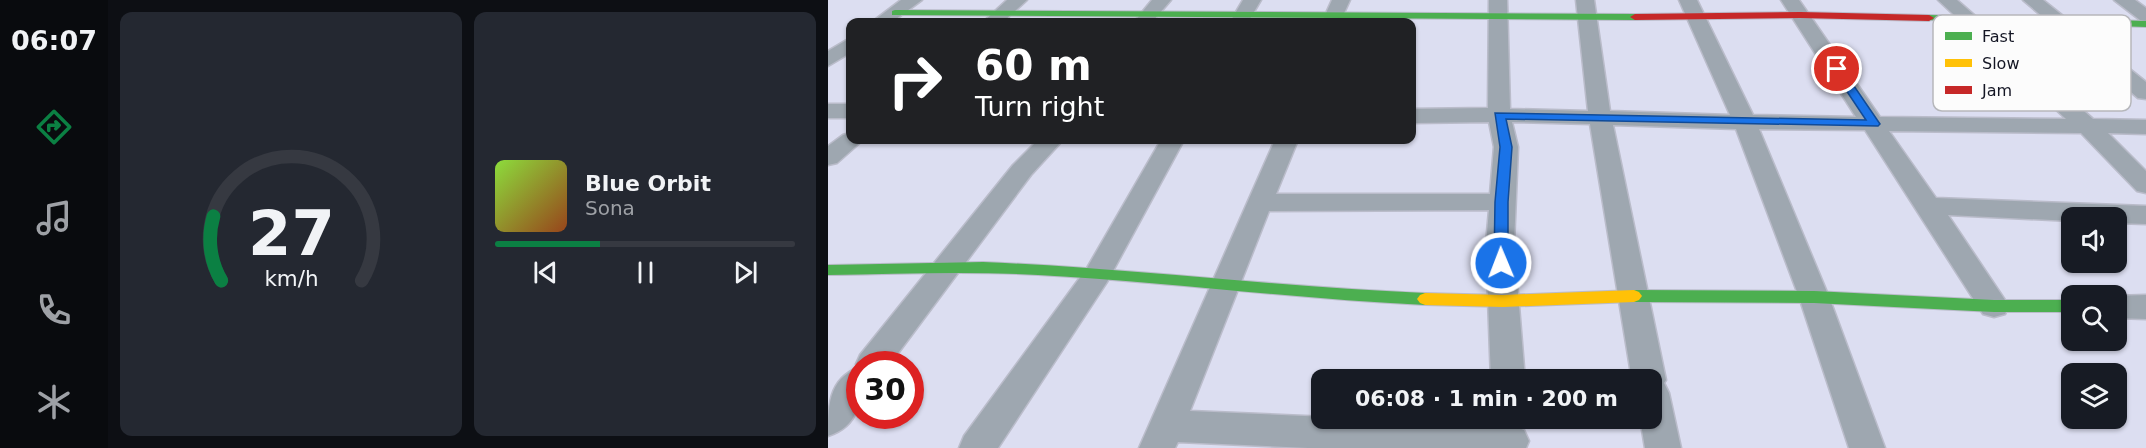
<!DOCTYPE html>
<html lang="en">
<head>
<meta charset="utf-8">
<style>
  body { margin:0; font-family:"DejaVu Sans",sans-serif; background:#242831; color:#f1f3f6; height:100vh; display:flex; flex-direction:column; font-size:22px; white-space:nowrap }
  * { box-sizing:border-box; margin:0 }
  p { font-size:20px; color:#9ea1a6 }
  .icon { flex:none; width:33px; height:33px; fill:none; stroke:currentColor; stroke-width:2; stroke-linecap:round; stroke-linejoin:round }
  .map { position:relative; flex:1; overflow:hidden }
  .panel { display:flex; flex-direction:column; gap:12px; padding:12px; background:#0d0f14; width:720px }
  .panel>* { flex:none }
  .banner { position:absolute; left:18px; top:18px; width:570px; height:126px; border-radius:12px; box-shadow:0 2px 4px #0004; background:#202124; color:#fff; overflow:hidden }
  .buttons { position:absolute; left:1233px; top:207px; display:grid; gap:12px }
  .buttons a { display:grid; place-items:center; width:66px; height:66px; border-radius:12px; background:#171b24; box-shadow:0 2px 4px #0004; font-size:30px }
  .speed { position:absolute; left:18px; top:351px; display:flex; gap:12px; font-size:30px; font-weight:700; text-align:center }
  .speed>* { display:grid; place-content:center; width:78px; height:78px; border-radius:50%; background:#171b24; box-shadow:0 2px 4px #0004; line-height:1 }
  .speed .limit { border:9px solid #d22; background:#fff; color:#111 }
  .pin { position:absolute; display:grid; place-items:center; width:51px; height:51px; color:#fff; margin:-26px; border:3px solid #fff; border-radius:50%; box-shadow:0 2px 6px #0007 }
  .me { position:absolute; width:66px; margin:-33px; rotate:359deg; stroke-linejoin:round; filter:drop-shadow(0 0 4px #0008) }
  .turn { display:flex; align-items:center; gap:21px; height:126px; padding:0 30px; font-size:27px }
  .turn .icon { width:78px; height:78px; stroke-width:2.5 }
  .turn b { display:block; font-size:42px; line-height:51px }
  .panel .widget { flex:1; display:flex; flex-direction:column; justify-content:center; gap:9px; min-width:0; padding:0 21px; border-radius:12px; background:#242831 }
  .panel .dial { align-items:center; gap:0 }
  .dial svg { height:156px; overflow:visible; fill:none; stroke:#363941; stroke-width:7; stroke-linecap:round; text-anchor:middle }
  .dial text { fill:#f1f3f6; stroke:none }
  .song { display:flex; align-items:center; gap:18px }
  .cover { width:72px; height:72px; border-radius:9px; background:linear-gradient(135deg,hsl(90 70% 55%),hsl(20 70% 35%)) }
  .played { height:6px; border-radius:3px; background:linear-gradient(90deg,#0b8043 35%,#363941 35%) }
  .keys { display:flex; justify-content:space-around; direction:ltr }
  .panel .tiles { flex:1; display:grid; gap:12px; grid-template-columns:repeat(2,1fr) }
  .trip { position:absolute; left:483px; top:369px; width:351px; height:60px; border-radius:12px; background:#171b24; box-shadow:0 2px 4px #0004; font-weight:700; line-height:60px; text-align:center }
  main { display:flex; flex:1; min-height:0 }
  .tab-bar { display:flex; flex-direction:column; width:108px; justify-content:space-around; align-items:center; background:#090b0e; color:#9ea1a6 }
  .tab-bar .icon { width:42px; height:42px }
  .tab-bar .active { color:#0b8043 }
  .tab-bar b { font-size:27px; color:#f1f3f6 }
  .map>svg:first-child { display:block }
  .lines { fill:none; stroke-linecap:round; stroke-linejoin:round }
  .street-casing { stroke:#babcca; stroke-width:3 }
  .fast-casing { stroke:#babcca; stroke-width:2 }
  .slow-casing { stroke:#babcca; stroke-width:2 }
  .jam-casing { stroke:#babcca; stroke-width:2 }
  .street { fill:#9ea7b0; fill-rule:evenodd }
  .fast { fill:#4caf50; fill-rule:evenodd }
  .slow { fill:#ffc107; fill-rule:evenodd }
  .jam { fill:#c62828; fill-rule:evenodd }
  .route { fill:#1a73e8; stroke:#114b97; stroke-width:1.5 }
  .key { fill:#fcfcfc; stroke:#b6b7bb; stroke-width:1.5 }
  .key-label { font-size:16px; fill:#141624 }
</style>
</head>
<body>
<main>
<nav class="tab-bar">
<b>06:07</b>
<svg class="icon active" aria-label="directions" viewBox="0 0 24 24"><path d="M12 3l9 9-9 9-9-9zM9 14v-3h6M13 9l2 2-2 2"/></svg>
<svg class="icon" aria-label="music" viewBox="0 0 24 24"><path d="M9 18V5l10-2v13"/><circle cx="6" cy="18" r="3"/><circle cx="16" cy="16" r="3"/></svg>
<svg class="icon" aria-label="phone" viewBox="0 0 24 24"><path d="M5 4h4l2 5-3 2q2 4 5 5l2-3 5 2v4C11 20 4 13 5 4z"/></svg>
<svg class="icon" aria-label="climate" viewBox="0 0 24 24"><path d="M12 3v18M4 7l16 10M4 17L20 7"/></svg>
</nav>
<section class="panel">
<div class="tiles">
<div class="widget dial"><svg viewBox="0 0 100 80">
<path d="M14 69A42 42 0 1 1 86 69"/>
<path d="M14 69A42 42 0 0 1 10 36" stroke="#0b8043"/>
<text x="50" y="56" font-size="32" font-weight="700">27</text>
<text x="50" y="72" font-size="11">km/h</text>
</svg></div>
<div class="widget">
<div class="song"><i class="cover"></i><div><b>Blue Orbit</b><p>Sona</p></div></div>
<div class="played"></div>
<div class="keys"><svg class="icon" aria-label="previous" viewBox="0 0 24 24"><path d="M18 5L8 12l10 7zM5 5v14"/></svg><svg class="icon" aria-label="pause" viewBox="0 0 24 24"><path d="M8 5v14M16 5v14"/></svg><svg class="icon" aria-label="next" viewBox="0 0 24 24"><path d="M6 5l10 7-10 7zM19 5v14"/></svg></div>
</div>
</div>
</section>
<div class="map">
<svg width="1318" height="448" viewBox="0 0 1318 448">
  <rect width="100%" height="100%" fill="#dcdef1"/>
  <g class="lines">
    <defs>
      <path id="street" d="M73,0H94L64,22H44Z
        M179,0H199L175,22H155Z
        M324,0H343L324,22H306Z
        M415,0H433L420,22H402Z
        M504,0H522L512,22H494Z
        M661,0H679L682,109L760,111L748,0H766L782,111L902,115L851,0H869L925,115L1028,117L953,0H971L1052,117L1238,119L1110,0H1129L1265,119L1318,120V134L1280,133L1318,171V193L1309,191L1253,133L1061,131L1108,198L1318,206V224L1288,223V218H1244V221L1120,215L1181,306L1177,314L1166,317L1155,314L1037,130L931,129L1001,297L1057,448H1021L971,297L908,129L785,125L838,380L836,383L841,393L853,448H817L812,418H824V380H804L762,124L684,122L690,147L686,244L697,380H663L658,244L661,210L441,211L362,411L683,425L696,430L701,441L698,448H480L350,442L347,448H311L447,140H470L448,194H662L666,147L661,122L584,123V109L660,108Z
        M1195,0H1215L1318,82V99L1310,98Z
        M1286,0H1307L1318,8V21L1312,20Z
        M22,38V53L0,66V51Z
        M0,104H22V118H0Z
        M22,133V140H35L9,163L0,165V146L15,135Z
        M210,140H235L203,175L62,364H32C32,396 36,424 0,436C0,408 0,379 30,368L28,364L32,355L185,165Z
        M333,140H356L279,282L170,448H131L136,436L259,268Z
        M1318,295V319L1288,318V296H1285Z"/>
      <path id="fast" d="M67,10L807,14L812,17L807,20L64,15V11Z
        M1101,15L1318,21V27L1098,20L1096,18Z
        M155,262C303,268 449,287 597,293L602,295L605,299L602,303L597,305C468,299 339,282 210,275C140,271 70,274 0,275V265Z
        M806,290L986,291L1166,300H1244V312H1166L986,303L806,302L801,300L798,296L801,292Z"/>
      <path id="slow" d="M806,290L811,292L814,296L811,300L806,302L675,307L597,305L592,303L589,299L592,295L597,293L675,295Z"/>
      <path id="jam" d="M972,12L1101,15L1106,18L1101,21L972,18L807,20L802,17L807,14Z"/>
    </defs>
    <use href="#street" class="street-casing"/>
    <use href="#fast" class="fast-casing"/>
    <use href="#slow" class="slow-casing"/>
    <use href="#jam" class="jam-casing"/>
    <use href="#street" class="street"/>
    <use href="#fast" class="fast"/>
    <use href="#slow" class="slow"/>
    <use href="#jam" class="jam"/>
  </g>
  <path class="route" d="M1006,67H1013L1052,124L1050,126L678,119L684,147L680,202V263L673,268L666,263L667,202L672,147L667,113L1038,120L1004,69Z"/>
  <rect x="1105" y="15" width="198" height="96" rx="9" class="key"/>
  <rect x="1117" y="32" width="27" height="8" fill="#4caf50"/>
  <rect x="1117" y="59" width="27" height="8" fill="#ffc107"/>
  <rect x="1117" y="86" width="27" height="8" fill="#c62828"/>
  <g class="key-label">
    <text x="1154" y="42">Fast</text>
    <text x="1154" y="69">Slow</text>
    <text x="1154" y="96">Jam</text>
  </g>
</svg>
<div class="buttons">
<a><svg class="icon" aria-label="sound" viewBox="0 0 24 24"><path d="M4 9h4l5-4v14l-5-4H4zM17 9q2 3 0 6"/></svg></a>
<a><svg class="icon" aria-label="search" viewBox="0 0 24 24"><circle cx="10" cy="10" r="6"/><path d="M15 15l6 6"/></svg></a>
<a><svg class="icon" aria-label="layers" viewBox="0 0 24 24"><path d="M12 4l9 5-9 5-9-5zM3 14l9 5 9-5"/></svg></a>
</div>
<div class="speed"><div class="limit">30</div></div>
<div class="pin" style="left:1009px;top:69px;background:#d93025"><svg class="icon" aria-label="arrive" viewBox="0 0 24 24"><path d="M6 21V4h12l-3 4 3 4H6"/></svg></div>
<svg class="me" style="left:673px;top:263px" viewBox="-20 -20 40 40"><circle r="17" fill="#1a73e8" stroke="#fff" stroke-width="3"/><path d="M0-11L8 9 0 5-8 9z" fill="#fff"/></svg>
<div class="trip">06:08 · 1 min · 200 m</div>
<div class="banner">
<div class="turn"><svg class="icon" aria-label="right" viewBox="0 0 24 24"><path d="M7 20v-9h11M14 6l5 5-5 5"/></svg><div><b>60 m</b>Turn right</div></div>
</div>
</div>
</main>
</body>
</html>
